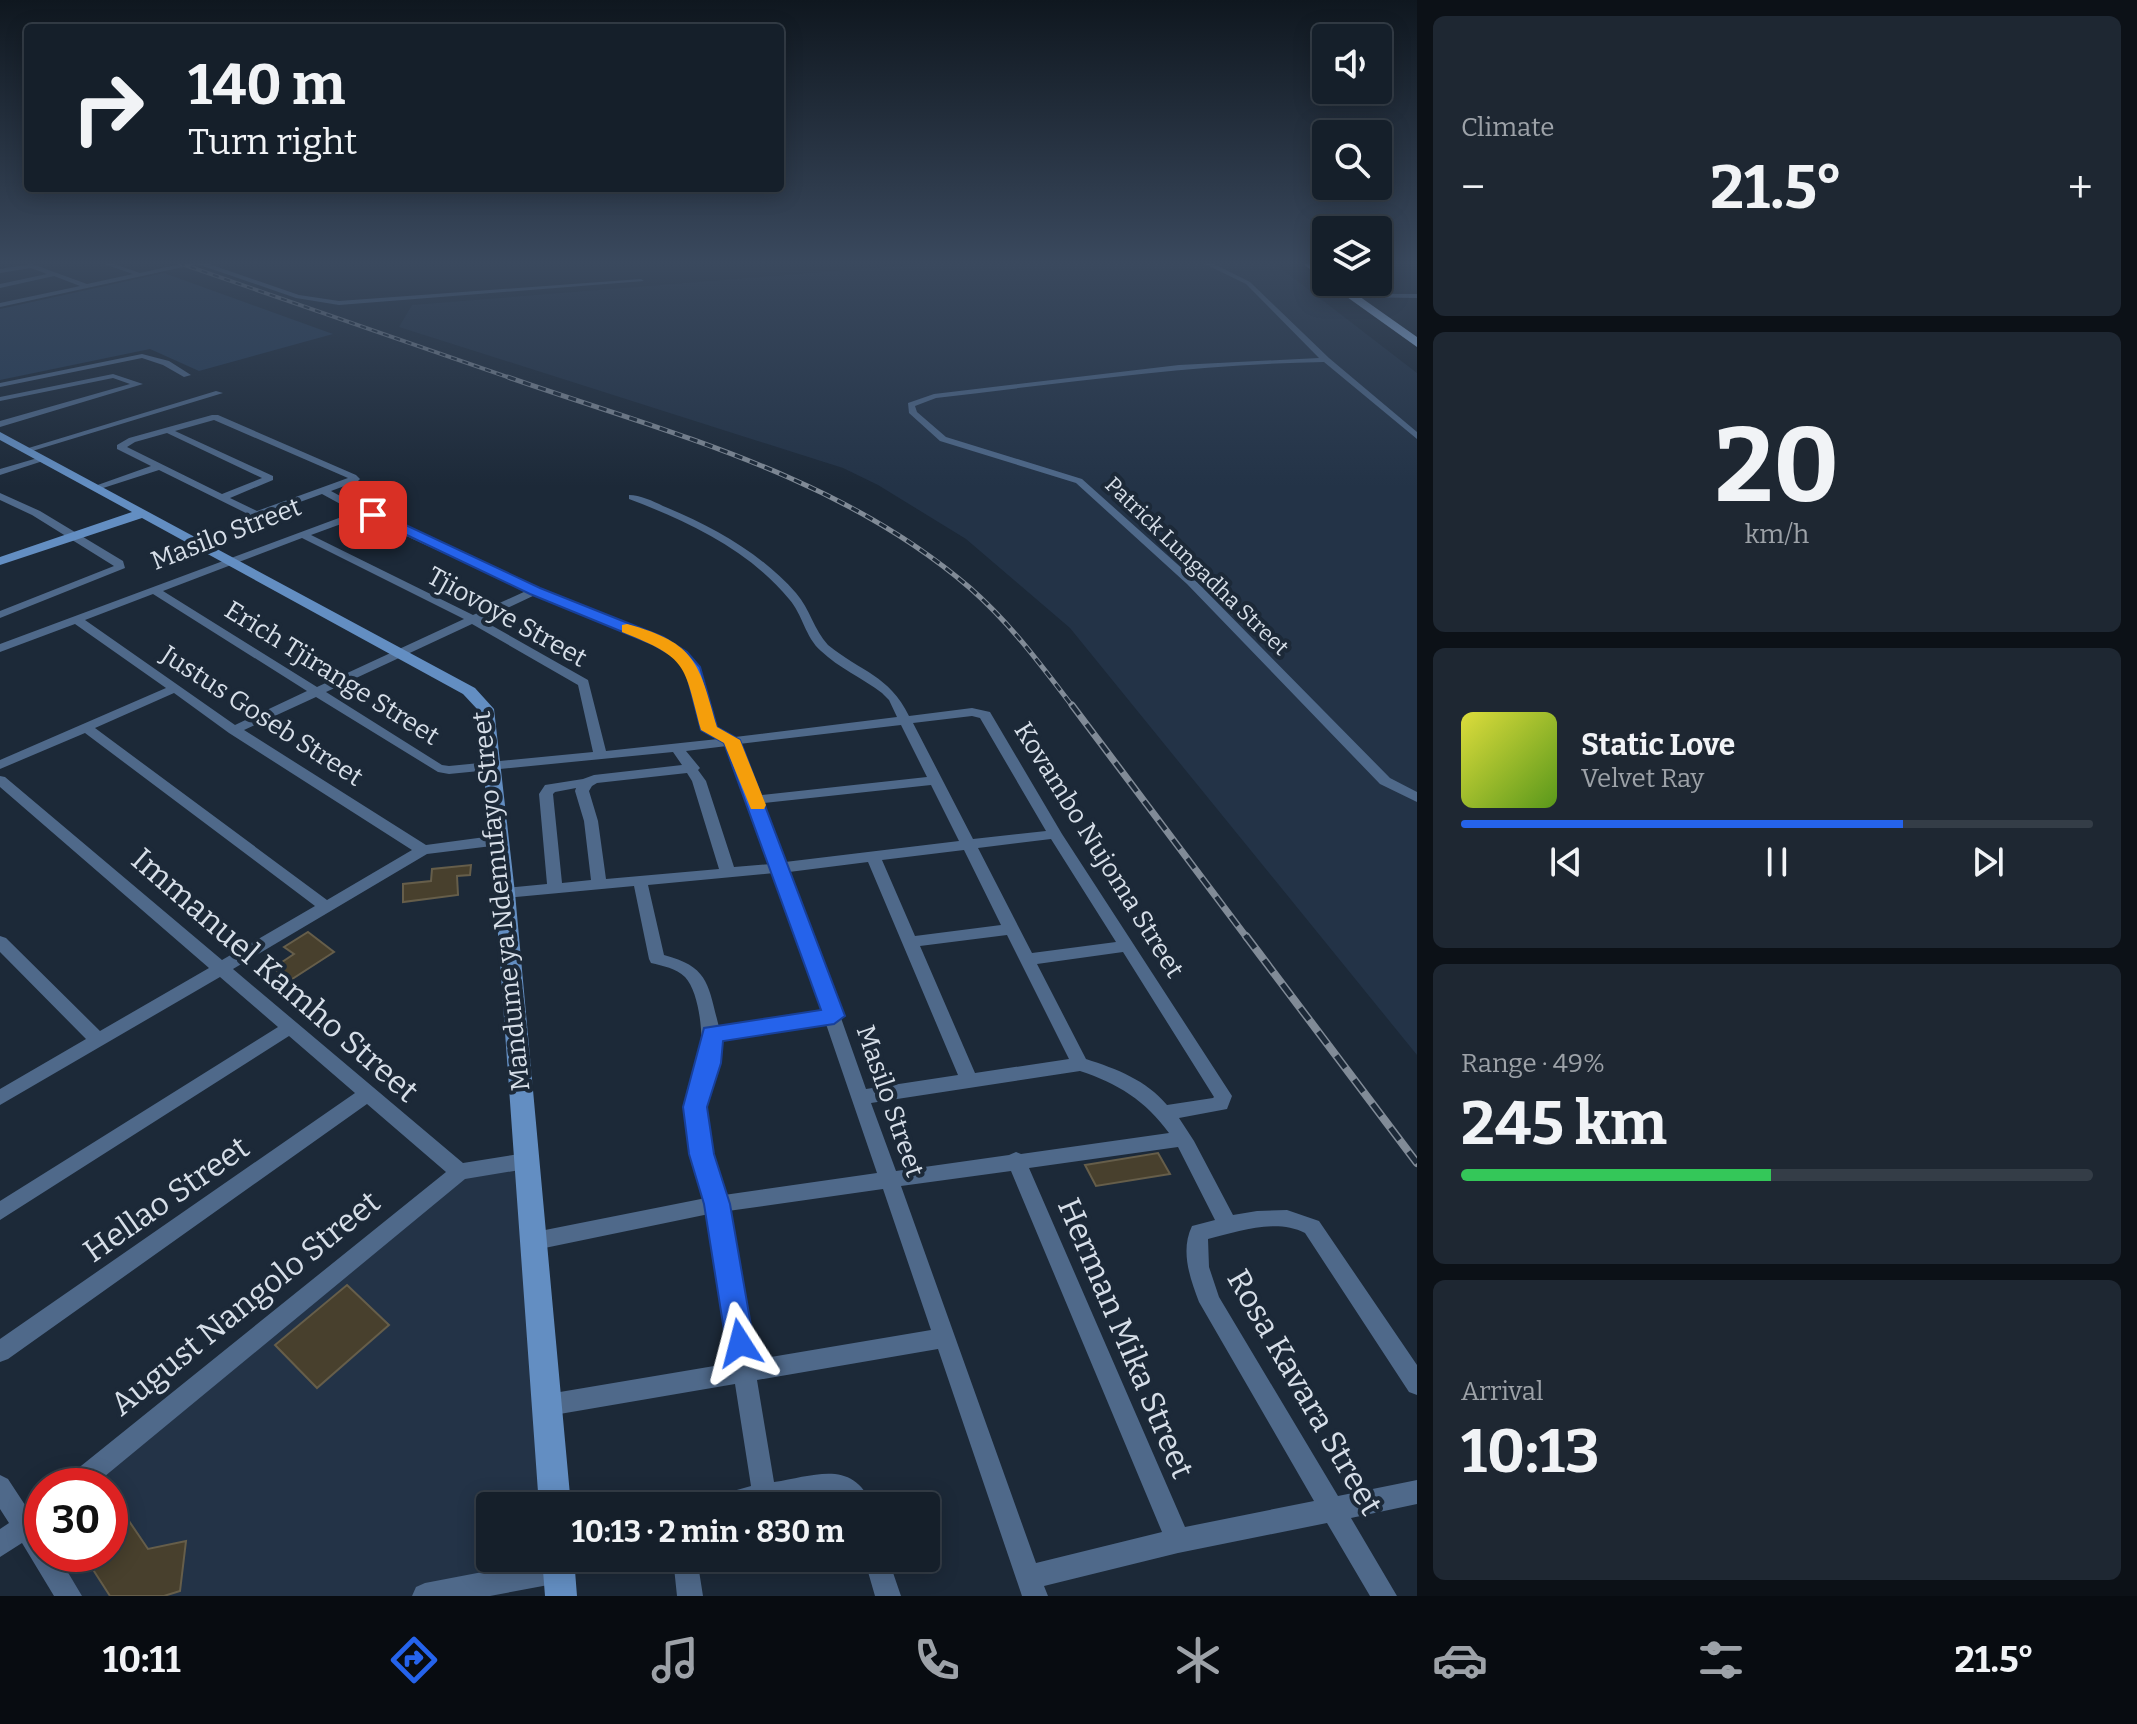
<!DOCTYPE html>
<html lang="en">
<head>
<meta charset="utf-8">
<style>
  body { margin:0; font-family:Bitter,serif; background:#1e2732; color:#f1f3f6; height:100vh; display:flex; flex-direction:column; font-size:30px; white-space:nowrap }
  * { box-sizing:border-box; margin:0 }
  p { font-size:26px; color:#9da2a8 }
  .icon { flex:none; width:44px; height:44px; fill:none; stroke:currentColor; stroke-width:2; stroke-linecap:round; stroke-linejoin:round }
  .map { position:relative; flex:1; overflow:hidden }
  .panel { display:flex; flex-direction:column; gap:16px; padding:16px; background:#0c1117; width:720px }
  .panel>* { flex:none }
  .top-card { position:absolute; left:24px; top:24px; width:760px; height:168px; border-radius:8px; box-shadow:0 4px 20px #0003,0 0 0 2px #343d47; background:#151f2a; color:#f1f3f6; overflow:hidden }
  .fabs { position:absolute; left:1312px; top:24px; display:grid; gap:16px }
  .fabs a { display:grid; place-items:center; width:80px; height:80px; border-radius:8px; background:#151f2a; box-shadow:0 4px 20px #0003,0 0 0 2px #343d47; font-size:40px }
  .speed { position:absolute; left:24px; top:1468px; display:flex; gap:16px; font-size:40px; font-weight:700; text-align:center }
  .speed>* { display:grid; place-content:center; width:104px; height:104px; border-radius:50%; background:#151f2a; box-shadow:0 4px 20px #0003,0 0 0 2px #343d47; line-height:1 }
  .speed .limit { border:12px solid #d22; background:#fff; color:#111 }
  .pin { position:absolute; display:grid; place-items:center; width:68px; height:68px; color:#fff; margin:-34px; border-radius:16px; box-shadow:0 4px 12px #0006 }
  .me { position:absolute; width:88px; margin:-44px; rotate:351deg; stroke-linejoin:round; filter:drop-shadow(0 0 6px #0008) }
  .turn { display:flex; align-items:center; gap:28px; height:168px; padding:0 32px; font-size:36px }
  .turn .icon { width:104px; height:104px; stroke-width:2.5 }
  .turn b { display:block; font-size:56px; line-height:68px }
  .big { font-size:60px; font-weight:700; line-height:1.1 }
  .panel .widget { flex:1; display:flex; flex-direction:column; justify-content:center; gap:12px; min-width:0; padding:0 28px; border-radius:12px; background:#1e2732 }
  .panel .dial { align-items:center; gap:0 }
  .dial b { font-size:104px; line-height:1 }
  .song { display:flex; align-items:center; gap:24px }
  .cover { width:96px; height:96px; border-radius:12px; background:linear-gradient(135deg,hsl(60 70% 55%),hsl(90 70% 35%)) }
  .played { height:8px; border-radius:4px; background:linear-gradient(90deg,#2563eb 70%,#343d47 70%) }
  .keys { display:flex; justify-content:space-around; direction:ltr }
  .heat { display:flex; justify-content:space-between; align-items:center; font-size:44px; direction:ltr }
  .charge { height:12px; border-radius:6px; background:linear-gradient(90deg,#34c759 49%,#343d47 0) }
  .trip { position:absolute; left:476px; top:1492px; width:464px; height:80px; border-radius:8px; background:#151f2a; box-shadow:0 4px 20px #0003,0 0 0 2px #343d47; font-weight:700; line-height:80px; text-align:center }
  .menu { display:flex; height:128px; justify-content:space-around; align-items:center; background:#080c11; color:#9da2a8 }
  .menu .icon { width:56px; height:56px }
  .menu .on { color:#2563eb }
  .menu b { font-size:36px; color:#f1f3f6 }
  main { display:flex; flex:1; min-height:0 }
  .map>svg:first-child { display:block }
  .built { fill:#233347 }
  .green { fill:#263c56 }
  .building { fill:#48402d; stroke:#665e4a; stroke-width:2 }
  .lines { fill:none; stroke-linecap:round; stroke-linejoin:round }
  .street { fill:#4f698a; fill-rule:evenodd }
  .secondary { fill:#638ec2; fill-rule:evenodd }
  .highway { fill:#9bc3f4; fill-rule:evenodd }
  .rail-far3-casing { stroke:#818b97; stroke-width:4 }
  .rail-far2-casing { stroke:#818b97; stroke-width:5 }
  .rail-far1-casing { stroke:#818b97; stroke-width:7 }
  .rail-casing { stroke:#818b97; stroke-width:8 }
  .rail-far3 { stroke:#1c2938; stroke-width:2; stroke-dasharray:6; stroke-linecap:butt }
  .rail-far2 { stroke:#1c2938; stroke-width:3; stroke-dasharray:8; stroke-linecap:butt }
  .rail-far1 { stroke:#1c2938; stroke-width:4; stroke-dasharray:12; stroke-linecap:butt }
  .rail { stroke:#1c2938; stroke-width:5; stroke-dasharray:15; stroke-linecap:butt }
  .route { fill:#2563eb; stroke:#184099; stroke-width:2 }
  .slow { fill:#f59e0b }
  .labels { text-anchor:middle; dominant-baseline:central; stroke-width:8; stroke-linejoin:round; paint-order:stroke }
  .far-street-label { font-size:22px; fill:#d6dee8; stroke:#1c2938 }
  .street-label { font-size:26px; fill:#d6dee8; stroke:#1c2938 }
  .near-street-label { font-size:32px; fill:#d6dee8; stroke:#1c2938 }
</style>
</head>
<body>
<main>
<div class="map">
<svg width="1417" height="1596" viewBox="0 0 1417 1596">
  <rect width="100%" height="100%" fill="#1c2938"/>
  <path class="built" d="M935,263H1274L1417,373V1055L1070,628L966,539L878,485L843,468L399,327L412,305Z
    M526,1161L555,1506H490V1558H558L425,1596H69L43,1554H110V1486H74L460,1172Z"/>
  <path class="green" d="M164,273L333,334L199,371L150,349L0,380V309Z"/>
  <path class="building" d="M471,865L470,875L457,876L458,895L403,902V884L431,881L432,869Z
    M308,932L334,952L289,981L273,968L294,954L284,947Z
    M1158,1153L1170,1174L1096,1186L1085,1165Z
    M347,1285L389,1325L317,1388L275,1345Z
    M110,1493L148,1549L186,1541L180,1591L164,1596H110L83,1554H110Z"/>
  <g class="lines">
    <path class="street" d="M101,263H111L140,273L185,263H206L299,295L339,301L641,279L644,281L339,305L296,298L197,264L0,307V303L80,286L54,276L0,288V284L47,274L31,268L0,273V269L32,264L87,284L133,274Z
      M1203,263H1212L1250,282L1329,358L1417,432V439L1324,362C1194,364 1065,383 936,398L915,406L917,412L946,437L1082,479L1195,580L1390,778L1417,792V802L1380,784L1187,584L1076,483L940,441L909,413L908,403L934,394L1179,365L1319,358L1246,284Z
      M1351,294H1417V298L1349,297Z
      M142,354L169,361L191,375L184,377L163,365L142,358L0,387V383Z
      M113,374L143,384L0,427V421L130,384L113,378L0,401V397Z
      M216,391L223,393L29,452L22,450Z
      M212,415H218L356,475L360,479L358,481L331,491L366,510L539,589L661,639L685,652L698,667L715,728L735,737L897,717L889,700L882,693C862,678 839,668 821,651C805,637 803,615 789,599C749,550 687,521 629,499V495C640,495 653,501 663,506C712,526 761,553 796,593C810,609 814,630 828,645C861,672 889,675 909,716L972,708L990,712L1062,834L1232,1096L1227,1109L1179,1118L1194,1141L1233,1215L1257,1211L1287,1210L1319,1221L1417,1365V1395L1409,1392L1305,1233C1275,1218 1238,1232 1208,1239L1209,1267L1219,1297L1338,1496L1417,1480V1504L1351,1518L1397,1596H1370L1327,1523L1178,1553L1044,1586L1048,1596H1022L938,1349L757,1380L774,1482C814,1476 854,1458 872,1506H848L840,1498L834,1497L771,1506H709L712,1497L751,1486L735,1384L548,1416L540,1413L537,1405L540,1397L548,1394L732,1363L709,1214L535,1250L528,1247L525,1241L528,1235L535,1232L706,1198C697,1166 687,1134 688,1101C688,1087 698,1074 700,1060C704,1039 700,993 685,977C676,968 663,966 651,963L649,959L634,886L505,898L500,897L497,893L500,889L505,888L547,884L539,794L545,785L583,779L594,775L682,765L673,752L449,774L438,772L316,697L244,730L426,845L500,835L507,840L500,845L427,854L233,969L463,1163L526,1153L533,1155L536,1161L533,1167L526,1169L465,1179L93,1486H62L66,1478L446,1172L367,1104L8,1359L0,1362V1339L355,1093L289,1036L0,1220V1201L278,1027L220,977L0,1105V1089L86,1039L0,952V936L6,938L100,1031L209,968L0,787V776L5,777L222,960L315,906L85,733L0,769V760L166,688L75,624L0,652V644L355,512L322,494L256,518L159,470L100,489L92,487L151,466L117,449V445L129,438ZM214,420L348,478L257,511L230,498L273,480V476L175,431ZM167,433L262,478L222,494L127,447L135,442ZM363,516L526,591L473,615L311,535ZM302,538L464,619L317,687L163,591ZM153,594L307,691L235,725L85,620ZM535,595C564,607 675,645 686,669C695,687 697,711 702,730L718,739L606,751L588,680L482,620ZM472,624L578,685L593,752L449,766L442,765L326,692ZM174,693L229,733L412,850L327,900L95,728ZM972,716L980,718L1046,831L973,839L913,723ZM901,725L927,777L761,795L739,744ZM727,746L749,800L771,864L734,867L706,781L698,770L700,768L686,751ZM687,773L692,781L719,869L606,879L598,821L589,791L592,786L597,783ZM931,785L959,841L785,862L764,803ZM576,788L575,791L584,821L591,880L562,883L553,794L555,792ZM1051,839L1116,942L1032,953L978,848ZM964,850L1001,925L915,936L882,860ZM868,862L958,1075L866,1089L841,1018L843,1016L839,1011L789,872ZM774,873L822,1011L719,1027C708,986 710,967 664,955L648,885ZM1007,935L1069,1059L975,1073L920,946ZM1123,952L1214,1097L1213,1098L1167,1105C1146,1080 1117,1069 1086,1059L1037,964ZM826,1024L877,1173L724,1195L706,1126V1095L718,1063L720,1039ZM1080,1071C1117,1083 1146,1101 1169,1133L1021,1154L1016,1152L1009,1155L896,1171L871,1103ZM1178,1147L1215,1220L1192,1226C1180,1251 1190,1278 1199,1302L1314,1501L1185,1527L1029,1168ZM1011,1171L1162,1532L1036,1563L901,1186ZM883,1189L931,1330L753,1360L728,1211Z
      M41,457L49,459L0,475V469Z
      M0,493L40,511L123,561L125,568L0,618V611L114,566L32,515L0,500Z
      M0,1475L8,1479L27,1508L42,1500V1554H57L82,1596H54L22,1543L0,1557V1529L9,1523L0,1509Z
      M556,1558L568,1561L572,1570L568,1579L559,1583L490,1596H412L416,1587L425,1583Z
      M673,1558H697L703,1596H677Z
      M864,1558H888L901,1596H875Z"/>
    <path class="secondary" d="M0,432L475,688L494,709L515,893L571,1506H539L495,893L478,710L463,694L142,518L0,565V557L132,512L0,440Z
      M542,1558H574L577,1596H545Z"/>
    <path class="highway" d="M1302,263H1314L1326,273V281Z
      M1326,282H1339L1417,337V347Z"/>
    <defs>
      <path id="rail-far3" d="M179,263L513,379"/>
      <path id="rail-far2" d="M508,377C668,433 839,475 970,588C1010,623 1041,665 1073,707"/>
      <path id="rail-far1" d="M1072,705L1247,938"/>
      <path id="rail" d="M1246,936L1417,1163"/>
    </defs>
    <use href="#rail-far3" class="rail-far3-casing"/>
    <use href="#rail-far2" class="rail-far2-casing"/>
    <use href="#rail-far1" class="rail-far1-casing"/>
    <use href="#rail" class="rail-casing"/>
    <use href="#rail-far3" class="rail-far3"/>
    <use href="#rail-far2" class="rail-far2"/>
    <use href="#rail-far1" class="rail-far1"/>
    <use href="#rail" class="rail"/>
  </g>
  <linearGradient id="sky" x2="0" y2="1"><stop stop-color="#0f171f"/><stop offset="0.54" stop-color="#3a495e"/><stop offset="1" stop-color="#3a495e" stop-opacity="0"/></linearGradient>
  <rect width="1417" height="487" fill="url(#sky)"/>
  <path class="route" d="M369,512H378L540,588L663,637L687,652L700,667L717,727L740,740L845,1016L834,1024L723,1041L721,1063L707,1107L714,1154L730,1204L754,1343L750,1353L740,1357L730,1353L726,1343L704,1204L689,1154L683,1107L704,1028L821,1010L724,743L701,730L685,668L676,658L652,644L530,594L369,517Z"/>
  <path class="slow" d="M627,624C697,643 699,664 717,727L740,740L766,805L764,809H751L724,743L701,730C683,663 689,659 622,632V625Z"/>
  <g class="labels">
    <g class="far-street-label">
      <text transform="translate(1197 566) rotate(44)">Patrick Lungadha Street</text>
    </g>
    <g class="street-label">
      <text transform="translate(226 534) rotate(-21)">Masilo Street</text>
      <text transform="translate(507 617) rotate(29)">Tjiovoye Street</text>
      <text transform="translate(332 673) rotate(32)">Erich Tjirange Street</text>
      <text transform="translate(262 716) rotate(33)">Justus Goseb Street</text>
      <text transform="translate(1099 850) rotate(58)">Kovambo Nujoma Street</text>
      <text transform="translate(501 901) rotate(-96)">Mandume ya Ndemufayo Street</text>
      <text transform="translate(890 1101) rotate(71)">Masilo Street</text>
    </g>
    <g class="near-street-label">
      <text transform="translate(275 975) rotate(41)">Immanuel Kamho Street</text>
      <text transform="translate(166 1199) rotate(-35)">Hellao Street</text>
      <text transform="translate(245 1303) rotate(-39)">August Nangolo Street</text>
      <text transform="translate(1126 1338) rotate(67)">Herman Mika Street</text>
      <text transform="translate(1305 1392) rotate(60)">Rosa Kavara Street</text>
    </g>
  </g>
</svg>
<div class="fabs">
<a><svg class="icon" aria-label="sound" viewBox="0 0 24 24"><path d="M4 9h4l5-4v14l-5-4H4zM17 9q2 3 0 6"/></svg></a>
<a><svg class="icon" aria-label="search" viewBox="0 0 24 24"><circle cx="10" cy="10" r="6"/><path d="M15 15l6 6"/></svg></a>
<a><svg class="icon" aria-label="layers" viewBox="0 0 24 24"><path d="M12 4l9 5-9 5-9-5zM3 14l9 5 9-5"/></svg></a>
</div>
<div class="speed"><div class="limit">30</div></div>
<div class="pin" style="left:373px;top:515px;background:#d93025"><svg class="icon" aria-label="arrive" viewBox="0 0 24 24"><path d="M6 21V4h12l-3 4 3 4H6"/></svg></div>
<svg class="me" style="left:740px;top:1343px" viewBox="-20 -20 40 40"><path d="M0-17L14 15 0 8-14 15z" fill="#2563eb" stroke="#fff" stroke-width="4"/></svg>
<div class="trip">10:13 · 2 min · 830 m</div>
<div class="top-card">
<div class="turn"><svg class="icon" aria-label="right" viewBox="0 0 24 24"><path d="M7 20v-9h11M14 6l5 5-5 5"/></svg><div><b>140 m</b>Turn right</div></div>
</div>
</div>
<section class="panel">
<div class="widget"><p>Climate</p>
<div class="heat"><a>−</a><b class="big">21.5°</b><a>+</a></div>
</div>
<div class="widget dial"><b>20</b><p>km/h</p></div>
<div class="widget">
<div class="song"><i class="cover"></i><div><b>Static Love</b><p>Velvet Ray</p></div></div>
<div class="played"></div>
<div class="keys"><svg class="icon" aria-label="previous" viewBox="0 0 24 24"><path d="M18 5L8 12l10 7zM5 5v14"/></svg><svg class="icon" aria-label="pause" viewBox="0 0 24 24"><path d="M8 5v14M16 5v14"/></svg><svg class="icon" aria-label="next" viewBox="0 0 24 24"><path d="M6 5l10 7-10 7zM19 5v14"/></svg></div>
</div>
<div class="widget"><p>Range · 49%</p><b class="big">245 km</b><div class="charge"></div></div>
<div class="widget"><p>Arrival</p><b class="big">10:13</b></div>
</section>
</main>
<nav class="menu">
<b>10:11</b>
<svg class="icon on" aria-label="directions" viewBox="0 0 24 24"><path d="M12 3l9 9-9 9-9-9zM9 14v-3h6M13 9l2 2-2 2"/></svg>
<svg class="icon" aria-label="music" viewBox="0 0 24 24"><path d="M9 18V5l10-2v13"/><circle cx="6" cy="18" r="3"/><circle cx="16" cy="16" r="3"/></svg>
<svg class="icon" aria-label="phone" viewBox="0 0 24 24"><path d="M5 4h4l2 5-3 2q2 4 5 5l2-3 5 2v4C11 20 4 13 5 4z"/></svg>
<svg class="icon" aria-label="climate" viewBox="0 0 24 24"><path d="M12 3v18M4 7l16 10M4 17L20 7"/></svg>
<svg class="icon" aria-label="car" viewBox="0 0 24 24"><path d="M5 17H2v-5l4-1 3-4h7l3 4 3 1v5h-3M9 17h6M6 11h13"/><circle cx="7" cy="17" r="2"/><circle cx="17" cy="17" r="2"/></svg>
<svg class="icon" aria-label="filters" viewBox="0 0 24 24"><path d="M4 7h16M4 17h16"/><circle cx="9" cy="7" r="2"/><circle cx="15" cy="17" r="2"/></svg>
<b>21.5°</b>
</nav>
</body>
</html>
